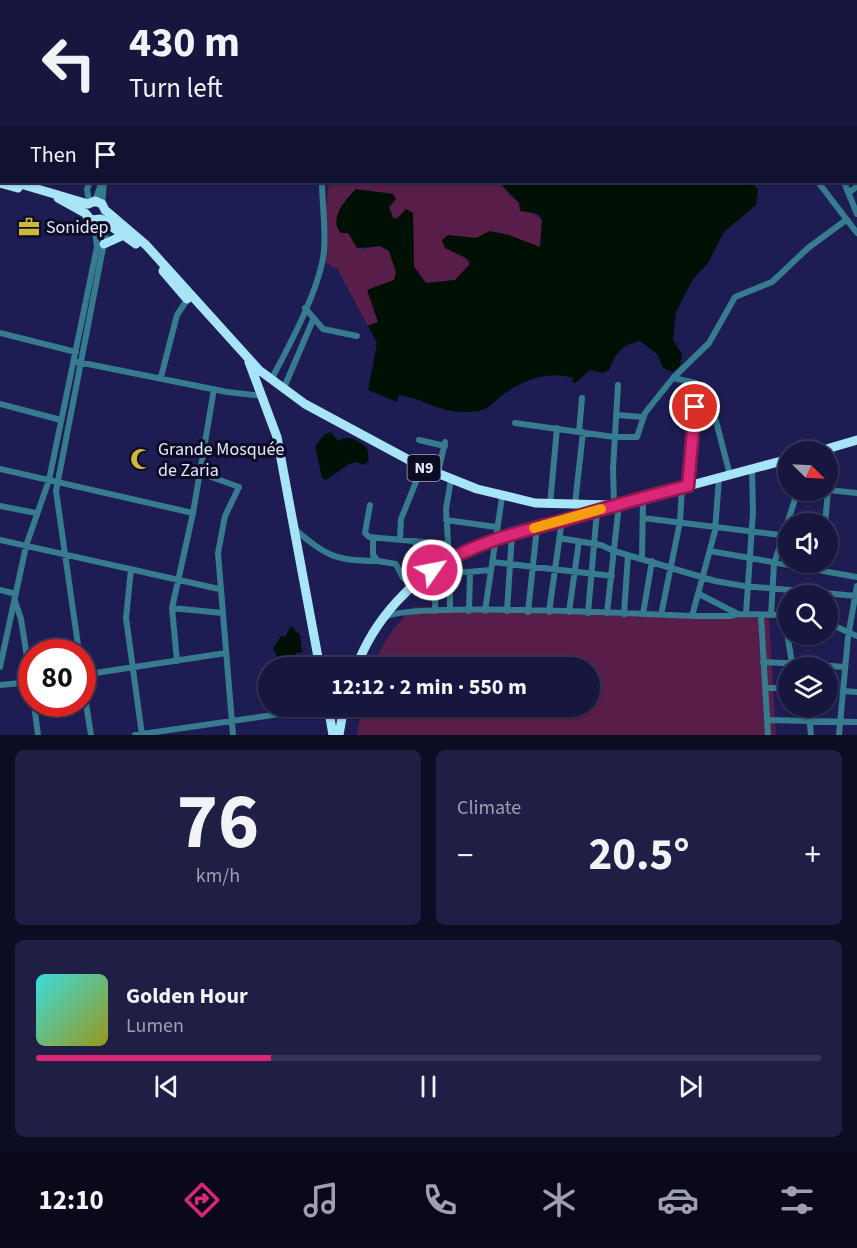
<!DOCTYPE html>
<html lang="en">
<head>
<meta charset="utf-8">
<style>
  body { margin:0; font-family:"Source Sans 3",sans-serif; background:#1f1f45; color:#f1f3f6; height:100vh; display:flex; flex-direction:column; font-size:22px; white-space:nowrap }
  * { box-sizing:border-box; margin:0 }
  p { font-size:20px; color:#9e9fb0 }
  .icon { flex:none; width:33px; height:33px; fill:none; stroke:currentColor; stroke-width:2; stroke-linecap:round; stroke-linejoin:round }
  .map { position:relative; height:735px; overflow:hidden }
  .drawer { display:flex; flex-direction:column; gap:15px; padding:15px; background:#0c0c22; flex:1 }
  .drawer>* { flex:none }
  .top-card { position:absolute; left:0px; top:0px; width:858px; height:183px; box-shadow:0 2px 4px #0004,0 0 0 2px #353558; background:#16163e; color:#f1f3f6; overflow:hidden }
  .needle { width:39px; rotate:114deg }
  .controls { position:absolute; left:778px; top:441px; display:grid; gap:12px }
  .controls a { display:grid; place-items:center; width:60px; height:60px; border-radius:50%; background:#16163e; box-shadow:0 2px 4px #0004,0 0 0 2px #353558; font-size:30px }
  .speed { position:absolute; left:18px; top:639px; display:flex; gap:12px; font-size:30px; font-weight:700; text-align:center }
  .speed>* { display:grid; place-content:center; width:78px; height:78px; border-radius:50%; background:#16163e; box-shadow:0 2px 4px #0004,0 0 0 2px #353558; line-height:1 }
  .speed .limit { border:9px solid #d22; background:#fff; color:#111 }
  .pin { position:absolute; display:grid; place-items:center; width:51px; height:51px; color:#fff; margin:-26px; border:3px solid #fff; border-radius:50%; box-shadow:0 2px 6px #0007 }
  .me { position:absolute; width:66px; margin:-33px; rotate:57deg; stroke-linejoin:round; filter:drop-shadow(0 0 4px #0008) }
  .turn { display:flex; align-items:center; gap:21px; height:126px; padding:0 30px; font-size:27px }
  .turn .icon { width:78px; height:78px; stroke-width:2.5 }
  .turn b { display:block; font-size:42px; line-height:51px }
  .then { display:flex; align-items:center; height:57px; padding:0 30px; background:#0003; gap:12px; font-size:22px }
  .big { font-size:45px; font-weight:700; line-height:1.1 }
  .drawer .card { flex:1; display:flex; flex-direction:column; justify-content:center; gap:9px; min-width:0; padding:0 21px; border-radius:9px; background:#1f1f45 }
  .drawer .dial { align-items:center; gap:0 }
  .dial b { font-size:78px; line-height:1 }
  .song { display:flex; align-items:center; gap:18px }
  .cover { width:72px; height:72px; border-radius:9px; background:linear-gradient(135deg,hsl(180 70% 55%),hsl(60 70% 35%)) }
  .played { height:6px; border-radius:3px; background:linear-gradient(90deg,#db2777 30%,#353558 30%) }
  .keys { display:flex; justify-content:space-around; direction:ltr }
  .heat { display:flex; justify-content:space-between; align-items:center; font-size:33px; direction:ltr }
  .drawer .tiles { flex:1; display:grid; gap:15px; grid-template-columns:1fr 1fr }
  .card:last-child { grid-column:span 2 }
  .trip { position:absolute; left:258px; top:657px; width:342px; height:60px; border-radius:30px; background:#16163e; box-shadow:0 2px 4px #0004,0 0 0 2px #353558; font-weight:700; line-height:60px; text-align:center }
  .dock { display:flex; height:96px; justify-content:space-around; align-items:center; background:#090919; color:#9e9fb0 }
  .dock .icon { width:42px; height:42px }
  .dock .active { color:#db2777 }
  .dock b { font-size:27px; color:#f1f3f6 }
  .map>svg:first-child { display:block }
  .green { fill:#591d4a }
  .water { fill:#001005 }
  .lines { fill:none; stroke-linecap:round; stroke-linejoin:round }
  .minor { stroke:#367b8e; stroke-width:6 }
  .highway { stroke:#a7e4f7; stroke-width:9 }
  .route-casing { stroke:#8e194d; stroke-width:15 }
  .route { stroke:#db2777; stroke-width:10 }
  .slow { stroke:#f59e0b; stroke-width:10 }
  .labels { text-anchor:middle; dominant-baseline:central; stroke-width:6; stroke-linejoin:round; paint-order:stroke }
  .shield { fill:#0b0c23; stroke:#a3a5bb; stroke-width:1.5 }
  .shield-label { font-size:16px; font-weight:bold; fill:#e4e7fc }
  .poi-label { font-size:18px; fill:#e4e7fc; stroke:#0b0c23; text-anchor:start }
</style>
</head>
<body>
<div class="map">
<svg width="857" height="735" viewBox="0 0 857 735">
  <rect width="100%" height="100%" fill="#1e1d53"/>
  <path class="green" d="M329,182H499L509,195L542,220L540,248L463,256L470,264L455,280L426,283L414,267L413,213L393,218L389,207L393,203L389,193L382,192L348,233L362,249L380,246L389,251L396,272L394,280L370,294L378,322L368,326L338,270L320,259Z
    M414,607L769,618L776,735H357L362,707L590,706V668L372,667C383,643 395,624 414,607Z"/>
  <path class="water" d="M499,182H752L758,190L756,205L724,232L708,263L693,279L676,312L673,340L682,354L680,366L672,372L663,368L658,355L640,341C621,345 616,353 609,370L603,373L590,370L576,383L572,382L573,378C547,370 521,381 500,397C492,404 489,409 478,411C440,416 433,401 399,395L397,402L368,390L377,343L368,326L378,322L367,290L394,280L396,272L389,251L380,246L357,248L348,233H341C328,219 345,200 356,189L393,194L396,199L389,207L393,218L397,219L406,209L413,213L414,267L426,283L455,280L470,264L468,259L445,248L442,240L448,235L476,238L490,231L509,235L540,247L542,220L538,214L520,211L519,203Z
    M331,432L338,441C349,434 358,440 367,448L369,460L365,465L356,462L349,464L326,480L322,478L315,446L325,434Z
    M291,626L300,635L302,652L296,653L292,657L300,662L301,667H289L287,664H281L273,659L277,656L273,648L281,636L285,637Z"/>
  <g class="lines">
    <path class="minor" d="M226,0L233,2
      M455,0L457,2
      M766,0L771,2
      M853,0L857,1
      M64,2V0
      M130,2V0
      M314,2L315,0
      M373,2V0
      M396,2V0
      M425,2L426,0
      M449,2V0
      M539,2L540,0
      M738,2V0
      M796,2V0
      M831,2V0
      M0,8L2,2
      M856,28L857,29
      M0,29L2,30
      M856,54H857
      M856,82H857
      M856,94L857,92
      M856,111H857
      M0,116H2
      M818,182L857,233
      M844,182L857,214
      M849,193L857,186
      M95,201L100,187L106,182
      M89,202L87,189L90,182
      M102,204L104,183
      M305,308L323,329L357,336
      M0,333L76,352
      M78,362L227,392L262,396
      M161,377L177,315L189,297
      M673,378L709,343L735,297L772,282L808,248L846,220
      M271,380C289,346 320,289 324,251C326,228 322,204 322,182
      M283,390L313,320
      M0,404L61,420
      M616,415L643,417
      M515,423L614,437H637L645,413L673,378L696,383
      M579,432L582,398
      M419,440L445,446
      M0,469L193,513
      M438,473L445,442
      M206,475L239,487L225,516L218,553L233,735
      M689,485L696,383L709,394L730,475
      M828,490L857,493
      M575,504L583,432
      M614,504L613,469L618,385
      M370,505L365,533L369,537L447,544
      M550,505L557,428
      M0,506L36,513
      M643,518L789,536
      M446,520L496,527
      M825,524L832,447
      M296,530C326,557 338,561 378,561
      M373,538V555L378,561L396,564L403,578L415,580
      M559,538L601,545L614,551L715,581L744,586L857,596
      M400,539L401,519L422,467
      M0,540L219,589
      M710,551L857,577
      M449,558L446,509L451,479
      M642,558L643,498
      M492,562L612,576
      M131,569L126,618L142,735
      M432,570L467,572L491,570
      M450,572V610
      M415,582L416,541
      M0,590L16,594
      M699,594L738,614L789,615
      M15,601L21,619L32,689
      M172,608L222,613
      M435,611L436,570
      M469,611L470,572
      M485,611L502,497
      M507,611L512,534
      M528,612L537,527
      M549,612L562,520
      M569,612L579,541
      M588,613L597,511
      M607,613L619,504
      M624,614L628,555
      M643,614L652,561
      M746,614L753,512L752,469
      M661,615L680,522L682,487
      M771,615L774,564L798,490
      M692,616L715,531L719,478
      M761,616L768,735
      M386,617C408,602 650,614 692,616H730L738,614
      M789,618L786,627L792,663
      M828,623L857,636
      M79,652L56,491L108,222
      M177,661L172,608L193,513L214,389
      M763,662L804,664V668
      M804,664L845,667
      M0,667L26,546L49,480L97,247L94,221
      M82,675L226,653
      M82,678L91,735
      M0,685L32,682
      M765,688H789
      M843,691L857,692
      M34,704L38,735
      M808,706L811,735
      M767,720L857,722
      M135,735L328,707
      M839,735L848,637L857,586"/>
    <path class="highway" d="M14,182L88,204L95,201L102,204L105,210L146,245L259,370L305,404L422,467L477,489L535,503L610,505
      M0,183L18,188
      M58,198L85,213L91,220L101,219L136,244
      M104,244L124,235
      M163,271L187,299
      M249,362L277,437L320,668
      M816,452L857,440
      M356,668C374,619 412,579 457,554C489,536 529,529 565,519C639,499 714,479 789,459
      M328,706L333,735
      M339,735L344,706"/>
  </g>
  <g class="lines">
    <defs>
      <path id="route" d="M432,570C473,543 518,532 565,520C606,508 647,496 688,486L695,407"/>
    </defs>
    <use href="#route" class="route-casing"/>
    <use href="#route" class="route"/>
    <path class="slow" d="M534,528L601,509"/>
  </g>
  <defs>
    <symbol id="office-bare" viewBox="-9 -9 18 18"><path d="M-6-3h4V-5.5h4V-3h4V5H-6ZM-1-4.5V-3h2v-1.5ZM-6 0V1H6V0Z" fill="#cfb837" stroke="#0b0c23" stroke-width="2.5" paint-order="stroke"/></symbol>
    <symbol id="mosque-bare" viewBox="-9 -9 18 18"><path d="M3.5-4.9A6 6 0 1 0 3.5 4.9A5 5 0 1 1 3.5-4.9Z" fill="#cfb837" stroke="#0b0c23" stroke-width="2.5" paint-order="stroke"/></symbol>
  </defs>
  <g fill-rule="evenodd">
    <use href="#office-bare" x="14" y="212" width="30" height="30"/>
    <use href="#mosque-bare" x="126" y="444" width="30" height="30"/>
  </g>
  <g class="labels">
    <rect class="shield" x="407.5" y="455" width="33" height="26" rx="4.5"/>
    <g class="shield-label">
      <text x="424" y="468">N9</text>
    </g>
    <g class="poi-label">
      <text x="46" y="227">Sonidep</text>
      <text x="158" y="449">Grande Mosquée<tspan x="158" dy="21">de Zaria</tspan></text>
    </g>
  </g>
</svg>
<div class="controls">
<a><svg class="needle" viewBox="-14 -14 28 28"><path d="M0-13l5 13h-10z" fill="#e53935"/><path d="M0 13l5-13h-10z" fill="#9e9fb0"/></svg></a>
<a><svg class="icon" aria-label="sound" viewBox="0 0 24 24"><path d="M4 9h4l5-4v14l-5-4H4zM17 9q2 3 0 6"/></svg></a>
<a><svg class="icon" aria-label="search" viewBox="0 0 24 24"><circle cx="10" cy="10" r="6"/><path d="M15 15l6 6"/></svg></a>
<a><svg class="icon" aria-label="layers" viewBox="0 0 24 24"><path d="M12 4l9 5-9 5-9-5zM3 14l9 5 9-5"/></svg></a>
</div>
<div class="speed"><div class="limit">80</div></div>
<div class="pin" style="left:695px;top:407px;background:#d93025"><svg class="icon" aria-label="arrive" viewBox="0 0 24 24"><path d="M6 21V4h12l-3 4 3 4H6"/></svg></div>
<svg class="me" style="left:432px;top:570px" viewBox="-20 -20 40 40"><circle r="17" fill="#db2777" stroke="#fff" stroke-width="3"/><path d="M0-11L8 9 0 5-8 9z" fill="#fff"/></svg>
<div class="trip">12:12 · 2 min · 550 m</div>
<div class="top-card">
<div class="turn"><svg class="icon" aria-label="left" viewBox="0 0 24 24"><path d="M17 20v-9H6M10 6l-5 5 5 5"/></svg><div><b>430 m</b>Turn left</div></div>
<div class="then">Then<svg class="icon" aria-label="arrive" viewBox="0 0 24 24"><path d="M6 21V4h12l-3 4 3 4H6"/></svg></div>
</div>
</div>
<section class="drawer">
<div class="tiles">
<div class="card dial"><b>76</b><p>km/h</p></div>
<div class="card"><p>Climate</p>
<div class="heat"><a>−</a><b class="big">20.5°</b><a>+</a></div>
</div>
<div class="card">
<div class="song"><i class="cover"></i><div><b>Golden Hour</b><p>Lumen</p></div></div>
<div class="played"></div>
<div class="keys"><svg class="icon" aria-label="previous" viewBox="0 0 24 24"><path d="M18 5L8 12l10 7zM5 5v14"/></svg><svg class="icon" aria-label="pause" viewBox="0 0 24 24"><path d="M8 5v14M16 5v14"/></svg><svg class="icon" aria-label="next" viewBox="0 0 24 24"><path d="M6 5l10 7-10 7zM19 5v14"/></svg></div>
</div>
</div>
</section>
<nav class="dock">
<b>12:10</b>
<svg class="icon active" aria-label="directions" viewBox="0 0 24 24"><path d="M12 3l9 9-9 9-9-9zM9 14v-3h6M13 9l2 2-2 2"/></svg>
<svg class="icon" aria-label="music" viewBox="0 0 24 24"><path d="M9 18V5l10-2v13"/><circle cx="6" cy="18" r="3"/><circle cx="16" cy="16" r="3"/></svg>
<svg class="icon" aria-label="phone" viewBox="0 0 24 24"><path d="M5 4h4l2 5-3 2q2 4 5 5l2-3 5 2v4C11 20 4 13 5 4z"/></svg>
<svg class="icon" aria-label="climate" viewBox="0 0 24 24"><path d="M12 3v18M4 7l16 10M4 17L20 7"/></svg>
<svg class="icon" aria-label="car" viewBox="0 0 24 24"><path d="M5 17H2v-5l4-1 3-4h7l3 4 3 1v5h-3M9 17h6M6 11h13"/><circle cx="7" cy="17" r="2"/><circle cx="17" cy="17" r="2"/></svg>
<svg class="icon" aria-label="filters" viewBox="0 0 24 24"><path d="M4 7h16M4 17h16"/><circle cx="9" cy="7" r="2"/><circle cx="15" cy="17" r="2"/></svg>
</nav>
</body>
</html>
